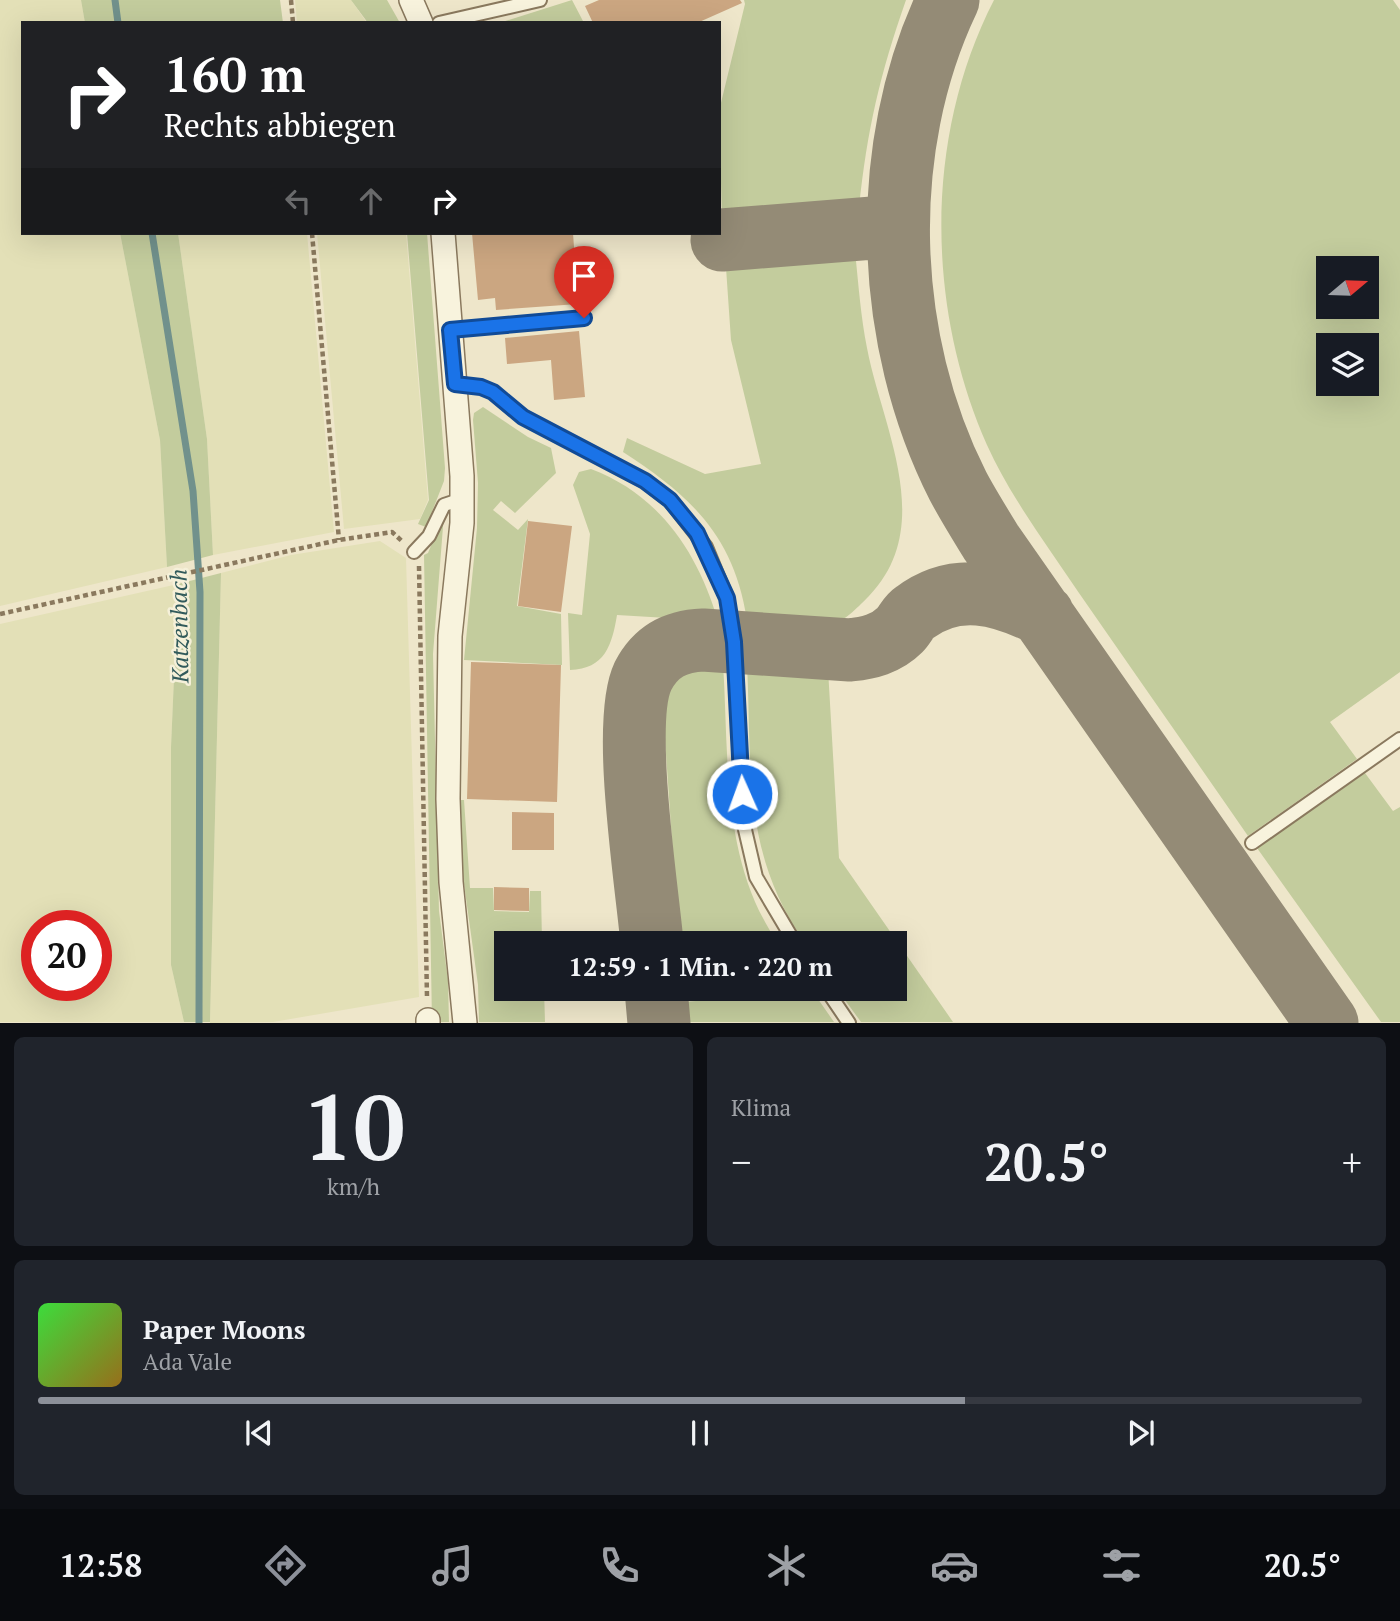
<!DOCTYPE html>
<html lang="de">
<head>
<meta charset="utf-8">
<style>
  body { margin:0; font-family:"PT Serif",serif; background:#20242c; color:#f1f3f6; height:100vh; display:flex; flex-direction:column; font-size:26px; white-space:nowrap }
  * { box-sizing:border-box; margin:0 }
  p { font-size:23px; color:#9ea1a6 }
  .icon { flex:none; width:38px; height:38px; fill:none; stroke:currentColor; stroke-width:2; stroke-linecap:round; stroke-linejoin:round }
  .map { position:relative; height:1023px; overflow:hidden }
  .sheet { display:flex; flex-direction:column; gap:14px; padding:14px; background:#0d0f14; flex:1 }
  .sheet>* { flex:none }
  .guide { position:absolute; left:21px; top:21px; width:700px; height:214px; border-radius:0px; box-shadow:0 7px 28px #0002; background:#202124; color:#fff; overflow:hidden }
  .needle { width:46px; rotate:71deg }
  .tools { position:absolute; left:1316px; top:256px; display:grid; gap:14px }
  .tools a { display:grid; place-items:center; width:63px; height:63px; border-radius:0px; background:#171b24; box-shadow:0 7px 28px #0002; font-size:35px }
  .speed { position:absolute; left:21px; top:910px; display:flex; gap:14px; font-size:35px; font-weight:700; text-align:center }
  .speed>* { display:grid; place-content:center; width:91px; height:91px; border-radius:50%; background:#171b24; box-shadow:0 7px 28px #0002; line-height:1 }
  .speed .limit { border:10px solid #d22; background:#fff; color:#111 }
  .pin { position:absolute; display:grid; place-items:center; width:60px; height:60px; color:#fff; margin:-72px -30px; border-radius:50% 50% 50% 0; rotate:-45deg; box-shadow:0 0 7px #0007 }
  .pin .icon { rotate:45deg }
  .me { position:absolute; width:77px; margin:-38px; rotate:358deg; stroke-linejoin:round; filter:drop-shadow(0 0 5px #0008) }
  .turn { display:flex; align-items:center; gap:24px; height:147px; padding:0 28px; font-size:32px }
  .turn .icon { width:91px; height:91px; stroke-width:2.5 }
  .turn b { display:block; font-size:49px; line-height:60px }
  .lanes { display:flex; align-items:center; height:66px; padding:0 28px; background:#0003; justify-content:center; gap:35px; direction:ltr }
  .lanes .off { opacity:.35 }
  .big { font-size:52px; font-weight:700; line-height:1.1 }
  .sheet .widget { flex:1; display:flex; flex-direction:column; justify-content:center; gap:10px; min-width:0; padding:0 24px; border-radius:10px; background:#20242c }
  .sheet .dial { align-items:center; gap:0 }
  .dial b { font-size:91px; line-height:1 }
  .song { display:flex; align-items:center; gap:21px }
  .cover { width:84px; height:84px; border-radius:10px; background:linear-gradient(135deg,hsl(120 70% 55%),hsl(40 70% 35%)) }
  .played { height:7px; border-radius:4px; background:linear-gradient(90deg,#8c9099 70%,#363941 70%) }
  .keys { display:flex; justify-content:space-around; direction:ltr }
  .heat { display:flex; justify-content:space-between; align-items:center; font-size:38px; direction:ltr }
  .sheet .tiles { flex:1; display:grid; gap:14px; grid-template-columns:1fr 1fr }
  .widget:last-child { grid-column:span 2 }
  .trip { position:absolute; left:494px; top:931px; width:413px; height:70px; border-radius:0px; background:#171b24; box-shadow:0 7px 28px #0002; font-weight:700; line-height:70px; text-align:center }
  .tabs { display:flex; height:112px; justify-content:space-around; align-items:center; background:#090b0e; color:#9ea1a6 }
  .tabs .icon { width:49px; height:49px }
  .tabs .on { color:#8c9099 }
  .tabs b { font-size:32px; color:#f1f3f6 }
  .map>svg:first-child { display:block }
  .farmland { fill:#e3e0b7; fill-rule:evenodd }
  .green { fill:#c3cc9d; fill-rule:evenodd }
  .lines { fill:none; stroke-linecap:round; stroke-linejoin:round }
  .stream { stroke:#71918c; stroke-width:7 }
  .taxiway { stroke:#948b76; stroke-width:63 }
  .building { fill:#cba681 }
  .lane-casing { stroke:#8a795e; stroke-width:16 }
  .street-casing { stroke:#8a795e; stroke-width:26 }
  .path { stroke:#8a795e; stroke-width:4.5; stroke-dasharray:5 3.5; stroke-linecap:butt }
  .lane { stroke:#f8f3dd; stroke-width:12 }
  .street { stroke:#f8f3dd; stroke-width:23 }
  .route-casing { stroke:#114b97; stroke-width:18 }
  .route { stroke:#1a73e8; stroke-width:12 }
  .labels { text-anchor:middle; dominant-baseline:central; stroke-width:5; stroke-linejoin:round; paint-order:stroke }
  .water-label { font-size:23px; font-style:italic; fill:#315a5b; stroke:#f5f0d9 }
</style>
</head>
<body>
<div class="map">
<svg width="1400" height="1023" viewBox="0 0 1400 1023">
  <rect width="100%" height="100%" fill="#eee6ca"/>
  <path class="farmland" d="M0,0H81L85,23H23V233H120L160,440L167,567L0,606Z
    M295,0H351L367,23H297Z
    M178,233H307L334,532L213,555L207,439Z
    M317,233H406L428,500L420,519L344,529Z
    M380,541L406,558L419,997L273,1022L210,1023L221,573L291,555Z
    M178,584L171,747V965L184,1022H0V624ZM37,926H96V985H37Z"/>
  <path class="green" d="M81,0H280L283,23H85Z
    M351,0H387L400,23H368Z
    M572,0L584,23H499Z
    M744,0H906C880,74 867,130 859,208L722,219L719,111L745,4Z
    M994,0H1393L1400,10V672L1330,722L1357,759L1248,836C1192,755 1135,674 1079,593C1047,545 1011,498 987,445C926,307 924,136 994,0ZM1328,268H1367V306H1328ZM1328,345H1367V383H1328Z
    M120,233H178L207,439L213,555L167,567L160,440Z
    M407,233H427L445,468L444,481L426,527L418,524L429,500Z
    M854,242C858,277 860,313 867,348C882,427 937,525 869,596C860,605 845,621 832,625C818,629 764,621 747,620C734,536 691,496 623,452L627,438L705,474L761,464L731,340L725,253Z
    M483,407L528,437L551,448L556,473L515,513L501,501L493,510L518,530L528,519L517,606L561,614L562,665L464,660L477,528L478,483L473,420L474,413Z
    M591,469C660,495 698,553 718,621L617,615C612,645 605,669 570,670L568,613L582,615L590,534L573,485L579,472Z
    M444,514L433,654L439,911L448,981L449,1022H432L424,555L428,553Z
    M221,573L210,1022H184L171,965V747L178,584Z
    M723,662C729,758 721,861 778,943H679L665,739V691L688,671Z
    M747,664L828,669L839,858L953,1022H861L837,989H894V943H805C742,853 752,769 747,664Z
    M1365,773L1393,811L1400,807V1022H1381L1257,848Z
    M459,800H464L470,888H493L494,911L529,912L530,891H541L542,943H506V989H544L545,1022H479L478,985L461,862Z
    M742,989H811L834,1022H686L684,1002L743,997Z"/>
  <g class="lines">
    <path class="stream" d="M115,0L118,23
      M152,233L193,491L200,592L199,1023"/>
    <path class="taxiway" d="M948,0C877,149 884,340 958,486C968,505 980,524 991,542L1327,1023
      M722,240L898,226
      M652,943C647,886 621,722 643,676C656,651 676,641 703,640L850,650C869,648 886,644 900,630C905,625 908,617 914,613C956,581 1001,594 1043,615
      M656,989L659,1023"/>
  </g>
  <path class="building" d="M599,0H740L742,3L697,23H593L585,6Z
    M472,233H573L578,304L496,310L495,298L478,300Z
    M579,331L585,397L554,400L551,360L507,364L505,338Z
    M528,521L572,526L561,612L518,606Z
    M471,662L561,665L557,802L467,799Z
    M512,812L554,813V850H512Z
    M494,887L529,888V911L494,910Z
    M524,934V943H508V935Z"/>
  <g class="lines">
    <defs>
      <path id="lane" d="M439,23L540,0
        M450,330L584,318
        M455,384L481,387L493,392L523,417L644,481L670,501L706,547L727,598L734,642L743,821L756,877L795,943
        M414,552L429,536L444,505L462,499
        M1252,843L1400,739
        M826,989L849,1023"/>
      <path id="street" d="M411,0L421,23
        M443,233L462,476V523L450,636L448,799L451,882L465,1023
        M428,1020V1023"/>
    </defs>
    <use href="#lane" class="lane-casing"/>
    <use href="#street" class="street-casing"/>
    <path class="path" d="M291,0L293,23
      M312,233L339,540
      M419,566L427,998
      M0,614L339,540L392,532L403,542"/>
    <use href="#lane" class="lane"/>
    <use href="#street" class="street"/>
  </g>
  <g class="lines">
    <defs>
      <path id="route" d="M584,318L450,330L455,384L481,387L493,392L523,417L645,481L670,500L697,533L727,598L734,642L742,794"/>
    </defs>
    <use href="#route" class="route-casing"/>
    <use href="#route" class="route"/>
  </g>
  <g class="labels">
    <g class="water-label">
      <text transform="translate(179 626) rotate(-91)">Katzenbach</text>
    </g>
  </g>
</svg>
<div class="tools">
<a><svg class="needle" viewBox="-14 -14 28 28"><path d="M0-13l5 13h-10z" fill="#e53935"/><path d="M0 13l5-13h-10z" fill="#9ea1a6"/></svg></a>
<a><svg class="icon" aria-label="layers" viewBox="0 0 24 24"><path d="M12 4l9 5-9 5-9-5zM3 14l9 5 9-5"/></svg></a>
</div>
<div class="speed"><div class="limit">20</div></div>
<div class="pin" style="left:584px;top:318px;background:#d93025"><svg class="icon" aria-label="arrive" viewBox="0 0 24 24"><path d="M6 21V4h12l-3 4 3 4H6"/></svg></div>
<svg class="me" style="left:742px;top:794px" viewBox="-20 -20 40 40"><circle r="17" fill="#1a73e8" stroke="#fff" stroke-width="3"/><path d="M0-11L8 9 0 5-8 9z" fill="#fff"/></svg>
<div class="trip">12:59 · 1 Min. · 220 m</div>
<div class="guide">
<div class="turn"><svg class="icon" aria-label="right" viewBox="0 0 24 24"><path d="M7 20v-9h11M14 6l5 5-5 5"/></svg><div><b>160 m</b>Rechts abbiegen</div></div>
<div class="lanes"><svg class="icon off" aria-label="left" viewBox="0 0 24 24"><path d="M17 20v-9H6M10 6l-5 5 5 5"/></svg><svg class="icon off" aria-label="ahead" viewBox="0 0 24 24"><path d="M12 20V5M6 11l6-6 6 6"/></svg><svg class="icon" aria-label="right" viewBox="0 0 24 24"><path d="M7 20v-9h11M14 6l5 5-5 5"/></svg></div>
</div>
</div>
<section class="sheet">
<div class="tiles">
<div class="widget dial"><b>10</b><p>km/h</p></div>
<div class="widget"><p>Klima</p>
<div class="heat"><a>−</a><b class="big">20.5°</b><a>+</a></div>
</div>
<div class="widget">
<div class="song"><i class="cover"></i><div><b>Paper Moons</b><p>Ada Vale</p></div></div>
<div class="played"></div>
<div class="keys"><svg class="icon" aria-label="previous" viewBox="0 0 24 24"><path d="M18 5L8 12l10 7zM5 5v14"/></svg><svg class="icon" aria-label="pause" viewBox="0 0 24 24"><path d="M8 5v14M16 5v14"/></svg><svg class="icon" aria-label="next" viewBox="0 0 24 24"><path d="M6 5l10 7-10 7zM19 5v14"/></svg></div>
</div>
</div>
</section>
<nav class="tabs">
<b>12:58</b>
<svg class="icon on" aria-label="directions" viewBox="0 0 24 24"><path d="M12 3l9 9-9 9-9-9zM9 14v-3h6M13 9l2 2-2 2"/></svg>
<svg class="icon" aria-label="music" viewBox="0 0 24 24"><path d="M9 18V5l10-2v13"/><circle cx="6" cy="18" r="3"/><circle cx="16" cy="16" r="3"/></svg>
<svg class="icon" aria-label="phone" viewBox="0 0 24 24"><path d="M5 4h4l2 5-3 2q2 4 5 5l2-3 5 2v4C11 20 4 13 5 4z"/></svg>
<svg class="icon" aria-label="climate" viewBox="0 0 24 24"><path d="M12 3v18M4 7l16 10M4 17L20 7"/></svg>
<svg class="icon" aria-label="car" viewBox="0 0 24 24"><path d="M5 17H2v-5l4-1 3-4h7l3 4 3 1v5h-3M9 17h6M6 11h13"/><circle cx="7" cy="17" r="2"/><circle cx="17" cy="17" r="2"/></svg>
<svg class="icon" aria-label="filters" viewBox="0 0 24 24"><path d="M4 7h16M4 17h16"/><circle cx="9" cy="7" r="2"/><circle cx="15" cy="17" r="2"/></svg>
<b>20.5°</b>
</nav>
</body>
</html>
